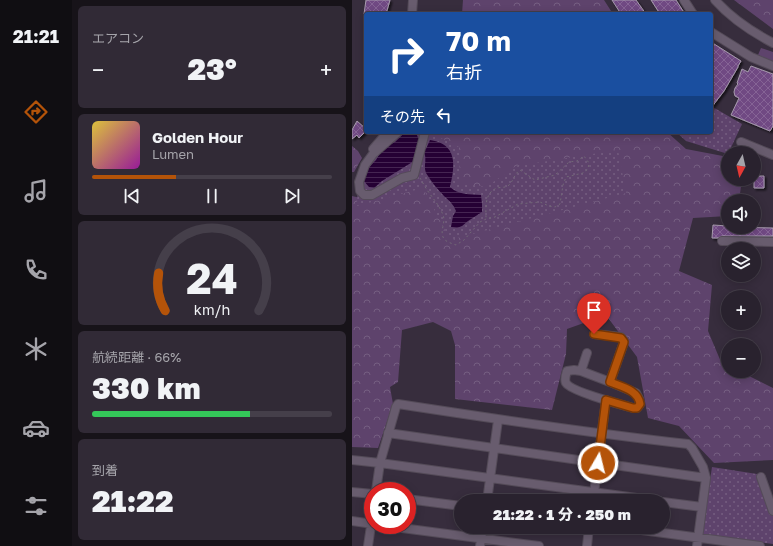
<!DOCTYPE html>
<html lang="ja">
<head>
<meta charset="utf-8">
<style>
  body { margin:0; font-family:"Golos Text","Noto Sans JP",sans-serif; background:#312a36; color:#f1f3f6; height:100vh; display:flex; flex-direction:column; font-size:15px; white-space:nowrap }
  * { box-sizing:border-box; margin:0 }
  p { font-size:13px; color:#a5a4aa }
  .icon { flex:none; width:22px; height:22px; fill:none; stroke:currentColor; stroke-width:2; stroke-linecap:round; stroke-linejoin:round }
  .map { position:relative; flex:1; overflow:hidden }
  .sheet { display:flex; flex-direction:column; gap:6px; padding:6px; background:#171319; width:280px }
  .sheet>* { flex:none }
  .hud { position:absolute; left:12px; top:12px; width:349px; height:122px; border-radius:4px; box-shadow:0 2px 10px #0003,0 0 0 1px #453f4a; background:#1a4fa0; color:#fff; overflow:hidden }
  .needle { width:26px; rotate:188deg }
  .tools { position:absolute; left:369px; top:146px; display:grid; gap:8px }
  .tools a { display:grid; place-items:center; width:40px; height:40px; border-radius:50%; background:#29222e; box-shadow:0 2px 10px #0003,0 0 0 1px #453f4a; font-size:20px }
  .speed { position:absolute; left:12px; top:482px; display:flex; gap:8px; font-size:20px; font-weight:700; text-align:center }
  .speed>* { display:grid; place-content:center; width:52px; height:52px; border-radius:50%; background:#29222e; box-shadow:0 2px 10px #0003,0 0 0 1px #453f4a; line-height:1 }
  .speed .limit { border:6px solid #d22; background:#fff; color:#111 }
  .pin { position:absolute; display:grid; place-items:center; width:34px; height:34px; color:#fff; margin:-41px -17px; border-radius:50% 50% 50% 0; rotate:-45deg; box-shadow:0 0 4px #0007 }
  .pin .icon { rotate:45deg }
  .me { position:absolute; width:44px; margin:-22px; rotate:8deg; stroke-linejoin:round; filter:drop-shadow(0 0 3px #0008) }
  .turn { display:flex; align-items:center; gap:14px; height:84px; padding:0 16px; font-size:18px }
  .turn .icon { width:52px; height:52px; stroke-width:2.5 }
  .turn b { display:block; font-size:28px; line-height:34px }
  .then { display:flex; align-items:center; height:38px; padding:0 16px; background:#0003; gap:8px; font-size:15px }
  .big { font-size:30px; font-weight:800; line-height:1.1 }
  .sheet .tile { flex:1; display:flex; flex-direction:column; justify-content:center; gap:6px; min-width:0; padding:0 14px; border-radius:6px; background:#312a36 }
  .sheet .dial { align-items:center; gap:0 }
  .dial svg { height:104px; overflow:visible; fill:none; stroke:#453f4a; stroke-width:7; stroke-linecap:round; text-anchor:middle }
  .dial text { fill:#f1f3f6; stroke:none }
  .song { display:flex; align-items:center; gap:12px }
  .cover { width:48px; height:48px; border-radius:6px; background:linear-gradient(135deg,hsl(50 70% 55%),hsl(300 70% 35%)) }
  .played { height:4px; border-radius:2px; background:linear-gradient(90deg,#b45309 35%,#453f4a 35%) }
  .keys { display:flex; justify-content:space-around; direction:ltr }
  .heat { display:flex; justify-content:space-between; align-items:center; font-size:22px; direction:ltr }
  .charge { height:6px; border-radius:3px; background:linear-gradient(90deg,#34c759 66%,#453f4a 0) }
  .trip { position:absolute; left:102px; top:494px; width:216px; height:40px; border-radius:20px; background:#29222e; box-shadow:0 2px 10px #0003,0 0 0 1px #453f4a; font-weight:800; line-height:40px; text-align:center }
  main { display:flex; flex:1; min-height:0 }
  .tab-bar { display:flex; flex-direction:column; width:72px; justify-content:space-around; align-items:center; background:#100e12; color:#a5a4aa }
  .tab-bar .icon { width:28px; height:28px }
  .tab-bar .selected { color:#b45309 }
  .tab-bar b { font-size:18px; color:#f1f3f6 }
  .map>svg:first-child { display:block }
  .grass { fill:url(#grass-tufts) }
  .forest { fill:url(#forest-crowns) }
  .park { fill:url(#park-dots) }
  .water { fill:url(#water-rules) }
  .building { fill:url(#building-cross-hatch); stroke:#a69aad; filter:url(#shadow) }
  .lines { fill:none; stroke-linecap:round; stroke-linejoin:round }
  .minor-casing { stroke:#544b58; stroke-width:10 }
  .path { stroke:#716876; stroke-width:1; stroke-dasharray:2 3; stroke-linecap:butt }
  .minor { stroke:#685c6e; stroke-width:8 }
  .route-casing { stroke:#753606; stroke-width:10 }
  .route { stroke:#b45309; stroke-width:7 }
</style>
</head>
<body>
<main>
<nav class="tab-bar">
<b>21:21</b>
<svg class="icon selected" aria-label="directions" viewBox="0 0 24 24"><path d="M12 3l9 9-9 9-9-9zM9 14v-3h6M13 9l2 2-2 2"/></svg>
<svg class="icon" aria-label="music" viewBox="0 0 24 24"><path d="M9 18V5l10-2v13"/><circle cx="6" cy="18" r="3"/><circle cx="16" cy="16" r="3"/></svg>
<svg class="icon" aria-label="phone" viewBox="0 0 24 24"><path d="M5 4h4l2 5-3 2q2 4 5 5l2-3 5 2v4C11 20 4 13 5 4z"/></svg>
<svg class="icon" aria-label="climate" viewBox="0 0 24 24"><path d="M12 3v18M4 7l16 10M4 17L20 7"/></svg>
<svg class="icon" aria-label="car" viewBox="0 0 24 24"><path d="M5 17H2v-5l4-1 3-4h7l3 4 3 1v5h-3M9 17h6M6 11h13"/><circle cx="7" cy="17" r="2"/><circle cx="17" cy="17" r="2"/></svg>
<svg class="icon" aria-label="filters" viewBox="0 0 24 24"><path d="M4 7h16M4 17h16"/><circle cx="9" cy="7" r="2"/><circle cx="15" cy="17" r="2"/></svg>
</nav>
<section class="sheet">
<div class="tile"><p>エアコン</p>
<div class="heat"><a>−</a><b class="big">23°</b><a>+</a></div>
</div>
<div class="tile">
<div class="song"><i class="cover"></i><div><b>Golden Hour</b><p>Lumen</p></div></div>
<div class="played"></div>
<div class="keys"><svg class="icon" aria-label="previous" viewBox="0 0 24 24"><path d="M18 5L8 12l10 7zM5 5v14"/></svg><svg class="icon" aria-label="pause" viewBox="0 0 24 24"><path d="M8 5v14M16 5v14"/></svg><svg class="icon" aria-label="next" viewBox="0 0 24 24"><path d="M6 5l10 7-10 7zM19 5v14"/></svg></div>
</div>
<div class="tile dial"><svg viewBox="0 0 100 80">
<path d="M14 69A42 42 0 1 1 86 69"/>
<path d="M14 69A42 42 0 0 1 9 40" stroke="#b45309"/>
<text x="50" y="56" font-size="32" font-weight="700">24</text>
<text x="50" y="72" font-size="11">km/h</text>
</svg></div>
<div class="tile"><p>航続距離 · 66%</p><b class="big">330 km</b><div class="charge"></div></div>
<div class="tile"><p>到着</p><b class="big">21:22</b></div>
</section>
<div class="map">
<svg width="421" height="546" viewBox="0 0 421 546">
  <defs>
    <pattern id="grass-tufts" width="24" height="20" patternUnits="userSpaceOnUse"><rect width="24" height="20" fill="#5e436c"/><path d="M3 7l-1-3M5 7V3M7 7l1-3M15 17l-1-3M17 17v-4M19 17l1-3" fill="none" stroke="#755e81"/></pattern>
    <pattern id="forest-crowns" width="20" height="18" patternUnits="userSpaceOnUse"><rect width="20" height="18" fill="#5e436c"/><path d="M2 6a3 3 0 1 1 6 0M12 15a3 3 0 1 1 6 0" fill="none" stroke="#755e81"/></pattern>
    <pattern id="park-dots" width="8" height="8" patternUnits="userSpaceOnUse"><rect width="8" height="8" fill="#5e436c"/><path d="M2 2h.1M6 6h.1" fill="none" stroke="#755e81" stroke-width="1.8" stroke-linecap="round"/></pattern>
    <pattern id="water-rules" width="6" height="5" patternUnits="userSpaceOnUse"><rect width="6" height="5" fill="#250034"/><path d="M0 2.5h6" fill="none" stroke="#452552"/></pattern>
    <pattern id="building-cross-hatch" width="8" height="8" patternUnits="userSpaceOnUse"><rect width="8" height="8" fill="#704a83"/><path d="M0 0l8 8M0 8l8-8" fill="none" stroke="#856495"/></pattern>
    <filter id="shadow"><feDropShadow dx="2" dy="2" stdDeviation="1" flood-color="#0009"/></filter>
  </defs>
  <rect width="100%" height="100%" fill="#372d3d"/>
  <path class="grass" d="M409,48L421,52V63L406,55Z"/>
  <path class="forest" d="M111,0H252L261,14H110Z
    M382,0H421V29Z
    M69,132H315L334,149L376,157V179H390L387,201H376V216L341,218L327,271L360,285L356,331L369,362L376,365V371H387L421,388V460L362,463L327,426L296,418L285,357L254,315L215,329L214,354L200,410L103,399V345L99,331L81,322L50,330L46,382L38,387L41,404L26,448L0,447V196L17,200Z
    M0,146L6,151L10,158L2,172H0Z"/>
  <path class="park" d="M359,106L390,124L376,154L334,141L324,132H359Z
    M38,132H77L107,147L108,183L134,187L164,166L266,150L274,193L98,240L71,188L5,206L6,171L28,135Z
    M360,467L405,474L421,516V544L350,534Z"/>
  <path class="water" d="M53,132H66L65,136L67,138V147L74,149L78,140C106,144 103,166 98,187C106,195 118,194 129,195L130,204V212L116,221L110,226L105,228L99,227L101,216L104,211C100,202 98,202 92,196C85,189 79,181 74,173C71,166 76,157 71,151L62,161L30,181L22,188L17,187L11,180L12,174L19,165L24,160L29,151L35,146L43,142Z"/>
  <path class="building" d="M14,0H38L34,14H12Z
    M260,0H284L294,14H269Z
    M299,0H324L333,14H308Z
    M359,42L389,61L386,66V67L372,91L359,108Z
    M399,66L421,74V126L418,131L379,115L387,98L383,96L382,92L383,88L386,84L385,83L390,69L396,72Z
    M5,121L14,129V131L7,138L5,135L0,139V130Z
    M402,176H412V188H402Z
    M361,225L376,226V227L421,228V236H370L366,238H360Z"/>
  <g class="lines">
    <defs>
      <path id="minor" d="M332,0L341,14
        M363,0C379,18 400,32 421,43
        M60,14L61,0
        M359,32L399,57L421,66
        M46,132L21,154L13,165L7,182L8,191L12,195H20L50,178L62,175L73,132
        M389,142L421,155
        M21,149L33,135V132
        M370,241L421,242
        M242,334L269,337L272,342L258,382
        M222,370L229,371L258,382L284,393L287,399L288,404L285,408H281C270,405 218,391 214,383C212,379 214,375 215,371Z
        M229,371L235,353
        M36,433L354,478
        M0,460L28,463L307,501
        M409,477L421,511
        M24,491L28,463L44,407L46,404C143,419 239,433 336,444L340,448L351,467L354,478L345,546
        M0,492L21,494
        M55,499L109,506
        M135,501L146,420
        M241,501L254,400
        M311,502L350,507
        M0,521L21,524
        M27,525L187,546
        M267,527L408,546
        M16,546L21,512
        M128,546L131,527
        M235,546L237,527"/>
    </defs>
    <use href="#minor" class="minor-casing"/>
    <path class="path" d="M68,178C71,183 74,189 78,194C83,201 88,207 91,215C94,222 88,230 91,237C93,242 99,243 104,245L112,240L128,222L134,219L143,217L166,204L188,202L197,206L203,207L208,204L211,185L214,177L231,173L236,169L237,163L232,156L225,161L217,162L203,175L183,180L168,170C162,174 162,180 157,185C154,188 149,187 145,188C132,193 134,208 134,219"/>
    <use href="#minor" class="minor"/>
  </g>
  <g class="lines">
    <defs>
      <path id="route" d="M242,334L269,338L272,342L258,382C270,387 286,390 288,404L285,408H281L254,400L246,463"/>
    </defs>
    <use href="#route" class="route-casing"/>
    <use href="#route" class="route"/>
  </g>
</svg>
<div class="tools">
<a><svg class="needle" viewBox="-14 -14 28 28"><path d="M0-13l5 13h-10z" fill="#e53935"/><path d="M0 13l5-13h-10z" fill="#a5a4aa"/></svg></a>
<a><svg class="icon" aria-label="sound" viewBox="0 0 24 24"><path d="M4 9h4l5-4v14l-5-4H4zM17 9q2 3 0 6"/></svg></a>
<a><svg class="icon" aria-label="layers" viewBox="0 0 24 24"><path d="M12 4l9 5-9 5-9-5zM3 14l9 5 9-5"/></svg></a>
<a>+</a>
<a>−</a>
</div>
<div class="speed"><div class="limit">30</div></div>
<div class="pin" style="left:242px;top:334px;background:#d93025"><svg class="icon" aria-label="arrive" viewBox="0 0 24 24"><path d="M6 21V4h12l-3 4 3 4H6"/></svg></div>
<svg class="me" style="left:246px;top:463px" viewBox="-20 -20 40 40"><circle r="17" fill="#b45309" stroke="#fff" stroke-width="3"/><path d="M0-11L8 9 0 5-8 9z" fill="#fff"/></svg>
<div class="trip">21:22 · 1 分 · 250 m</div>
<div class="hud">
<div class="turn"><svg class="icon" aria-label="right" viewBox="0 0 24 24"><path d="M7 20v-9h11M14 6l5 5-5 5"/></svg><div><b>70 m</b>右折</div></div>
<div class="then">その先<svg class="icon" aria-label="left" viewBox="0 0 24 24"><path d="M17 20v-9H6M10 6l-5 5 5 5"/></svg></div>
</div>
</div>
</main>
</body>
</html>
